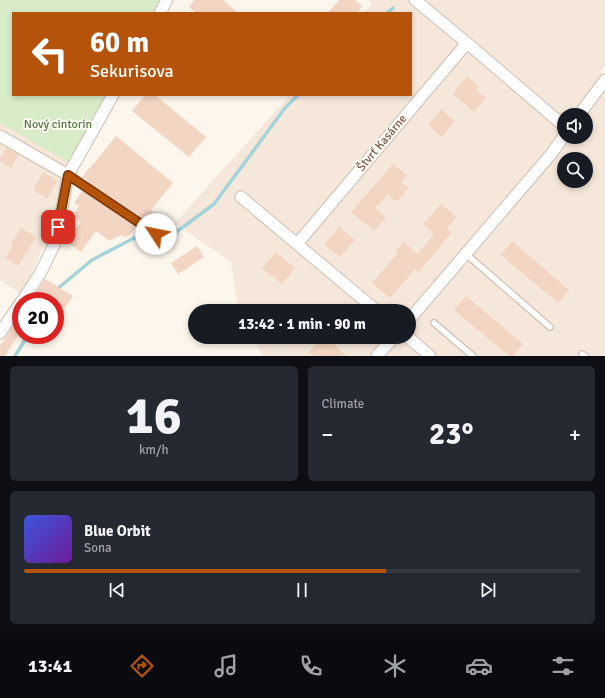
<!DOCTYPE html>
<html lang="en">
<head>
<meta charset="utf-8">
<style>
  body { margin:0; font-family:Signika,sans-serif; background:#242831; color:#f1f3f6; height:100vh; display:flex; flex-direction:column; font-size:15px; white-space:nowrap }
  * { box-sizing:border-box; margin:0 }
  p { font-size:13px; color:#9ea1a6 }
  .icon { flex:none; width:22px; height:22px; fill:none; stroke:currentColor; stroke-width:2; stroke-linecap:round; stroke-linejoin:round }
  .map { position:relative; height:356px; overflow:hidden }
  .side { display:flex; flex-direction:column; gap:10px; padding:10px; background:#0d0f14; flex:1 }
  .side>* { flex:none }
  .top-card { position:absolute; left:12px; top:12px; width:400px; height:84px; border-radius:0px; box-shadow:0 2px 6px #0003; background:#b45309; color:#fff; overflow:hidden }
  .fabs { position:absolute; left:557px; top:108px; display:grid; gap:8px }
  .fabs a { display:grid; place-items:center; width:36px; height:36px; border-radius:50%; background:#171b24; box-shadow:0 2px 6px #0003; font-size:20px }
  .speed { position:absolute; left:12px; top:292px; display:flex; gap:8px; font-size:20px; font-weight:700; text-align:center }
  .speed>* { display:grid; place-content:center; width:52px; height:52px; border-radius:50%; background:#171b24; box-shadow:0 2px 6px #0003; line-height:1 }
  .speed .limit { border:6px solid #d22; background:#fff; color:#111 }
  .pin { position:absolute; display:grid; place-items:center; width:34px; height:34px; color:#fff; margin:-17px; border-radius:8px; box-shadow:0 2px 6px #0006 }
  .me { position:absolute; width:44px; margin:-22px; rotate:304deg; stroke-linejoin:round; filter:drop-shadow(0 0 3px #0008) }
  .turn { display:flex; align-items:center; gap:14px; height:84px; padding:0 12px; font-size:18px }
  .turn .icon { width:52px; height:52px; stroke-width:2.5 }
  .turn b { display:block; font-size:28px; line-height:34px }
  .big { font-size:30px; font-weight:800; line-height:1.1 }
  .side .widget { flex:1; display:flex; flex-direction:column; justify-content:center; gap:6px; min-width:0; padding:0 14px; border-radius:6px; background:#242831 }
  .side .dial { align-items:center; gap:0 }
  .dial b { font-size:52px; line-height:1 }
  .song { display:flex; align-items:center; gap:12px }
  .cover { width:48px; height:48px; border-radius:6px; background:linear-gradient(135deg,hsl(230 70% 55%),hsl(280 70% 35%)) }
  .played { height:4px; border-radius:2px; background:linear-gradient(90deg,#b45309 65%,#363941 65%) }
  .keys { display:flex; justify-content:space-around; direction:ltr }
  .heat { display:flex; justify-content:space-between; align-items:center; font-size:22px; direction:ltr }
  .side .tiles { flex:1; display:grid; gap:10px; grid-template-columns:1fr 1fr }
  .widget:last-child { grid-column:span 2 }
  .trip { position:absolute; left:188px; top:304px; width:228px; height:40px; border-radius:20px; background:#171b24; box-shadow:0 2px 6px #0003; font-weight:800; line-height:40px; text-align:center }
  .menu { display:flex; height:64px; justify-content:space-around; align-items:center; background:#090b0e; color:#9ea1a6 }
  .menu .icon { width:28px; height:28px }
  .menu .active { color:#b45309 }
  .menu b { font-size:18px; color:#f1f3f6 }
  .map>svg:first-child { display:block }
  .residential { fill:#f5e8da; fill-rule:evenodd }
  .green { fill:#d8ecc9 }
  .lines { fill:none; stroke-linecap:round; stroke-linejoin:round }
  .stream { stroke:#a5d3da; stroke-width:3.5 }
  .building { fill:#f3d5c3 }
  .service-casing { stroke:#d1beb0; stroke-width:8 }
  .minor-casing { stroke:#d1beb0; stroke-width:13 }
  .service { stroke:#fff; stroke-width:5.5 }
  .minor { stroke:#fff; stroke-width:11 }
  .route-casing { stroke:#753606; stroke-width:10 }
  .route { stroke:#b45309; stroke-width:7 }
  .labels { text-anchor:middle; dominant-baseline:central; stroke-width:3.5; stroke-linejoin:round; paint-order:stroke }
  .park-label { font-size:12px; fill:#537a41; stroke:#fffaf3 }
  .street-label { font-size:12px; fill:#7a5c4d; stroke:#fffaf3 }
</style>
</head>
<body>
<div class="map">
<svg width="605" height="356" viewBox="0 0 605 356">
  <rect width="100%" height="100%" fill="#fdf6ec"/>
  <path class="residential" d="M0,0H174L166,13H13V95H116L80,154L23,295L0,280Z
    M368,0H605V65L600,72L605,77V356H263L253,337H409V311H240L238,307L231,262L175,223L290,95H411V13H364L372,3ZM564,115H586V137H564ZM564,159H586V181H564Z"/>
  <path class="green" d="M0,0H164L157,13H13V95H108L68,162L0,123Z"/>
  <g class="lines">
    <path class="stream" d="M387,13L393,8
      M56,290L92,260L134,238L156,247L214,204L285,108L298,95
      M15,356L28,335"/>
  </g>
  <path class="building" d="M194,0H223L238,13H196L189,7Z
    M339,0H355L362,6L357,13H328Z
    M467,76L479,87L476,90L486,98L474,112L453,94Z
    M145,95H155L206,137L189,157L132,111Z
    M441,109L455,121L442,137L428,125Z
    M116,136L173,183L151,210L173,225L167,235L87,183L88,181L82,177L89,168H90Z
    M6,148L19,155L11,168L0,161V158Z
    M393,164L407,175L401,182L409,188L397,202L388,194L375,208L386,218L374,231L351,212Z
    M43,172L57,181L47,199L33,190Z
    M83,190L136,226L130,235L125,237L121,235L109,241L96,231L81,252L66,242L81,222L73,216L79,206L74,203Z
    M441,204L456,217L447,229L451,233L419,272L415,269L390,298L372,283L397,254L395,252L404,242L418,254L434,234L423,224Z
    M339,227L355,240L340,257L324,245Z
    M21,228L36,237L18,266L5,258L13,245L11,244Z
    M512,241L569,290L558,303L501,255Z
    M197,246L204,257L178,274L171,263Z
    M276,252L295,268L282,284L262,268Z
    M45,279L73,296L64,309L55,303V301H30Z
    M466,296L523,344L513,356H509L454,310Z
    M21,314V331L5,356H0V346Z
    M321,337H326L347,356H314L309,352Z"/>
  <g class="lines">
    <defs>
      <path id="service" d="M68,175L156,234
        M466,254L550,327
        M434,323L473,356
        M582,354L585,356"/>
      <path id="minor" d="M160,13L167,0
        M467,43L564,126
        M579,115L605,80
        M0,136L68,175
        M241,197L297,244
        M22,301L41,272L56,241L68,175L113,95
        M377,311L297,244L467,43L415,0
        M409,320L552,153L564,136
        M0,333L21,302
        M408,337L430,356
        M377,356L394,337"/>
    </defs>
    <use href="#service" class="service-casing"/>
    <use href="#minor" class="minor-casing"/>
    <use href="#service" class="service"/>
    <use href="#minor" class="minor"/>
  </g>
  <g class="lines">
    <defs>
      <path id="route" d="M58,227L68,175L156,234"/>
    </defs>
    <use href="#route" class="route-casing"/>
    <use href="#route" class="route"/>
  </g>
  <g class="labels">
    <g class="park-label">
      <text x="58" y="124">Nový cintorín</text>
    </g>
    <g class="street-label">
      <text transform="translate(382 143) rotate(-50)">Štvrť Kasárne</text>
    </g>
  </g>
</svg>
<div class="fabs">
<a><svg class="icon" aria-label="sound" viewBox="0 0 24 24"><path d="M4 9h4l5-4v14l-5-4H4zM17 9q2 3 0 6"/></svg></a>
<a><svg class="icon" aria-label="search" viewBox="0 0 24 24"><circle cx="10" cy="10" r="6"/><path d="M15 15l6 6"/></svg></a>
</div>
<div class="speed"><div class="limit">20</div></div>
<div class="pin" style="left:58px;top:227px;background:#d93025"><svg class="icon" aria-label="arrive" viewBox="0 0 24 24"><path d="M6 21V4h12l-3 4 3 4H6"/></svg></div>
<svg class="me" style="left:156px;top:234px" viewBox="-20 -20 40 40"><circle r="19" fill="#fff"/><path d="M0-13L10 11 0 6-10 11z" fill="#b45309"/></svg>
<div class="trip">13:42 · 1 min · 90 m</div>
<div class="top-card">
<div class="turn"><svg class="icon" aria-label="left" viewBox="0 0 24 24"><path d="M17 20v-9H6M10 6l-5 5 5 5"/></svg><div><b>60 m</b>Sekurisova</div></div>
</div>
</div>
<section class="side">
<div class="tiles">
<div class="widget dial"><b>16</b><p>km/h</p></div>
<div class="widget"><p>Climate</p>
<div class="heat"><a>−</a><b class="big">23°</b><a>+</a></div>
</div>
<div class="widget">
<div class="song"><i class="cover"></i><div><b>Blue Orbit</b><p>Sona</p></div></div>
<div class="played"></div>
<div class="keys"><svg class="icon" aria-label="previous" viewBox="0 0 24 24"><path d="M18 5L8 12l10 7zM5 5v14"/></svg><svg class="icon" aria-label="pause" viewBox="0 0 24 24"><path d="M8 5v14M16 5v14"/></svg><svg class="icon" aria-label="next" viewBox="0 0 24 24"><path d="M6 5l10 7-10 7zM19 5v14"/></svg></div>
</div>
</div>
</section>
<nav class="menu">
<b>13:41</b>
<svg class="icon active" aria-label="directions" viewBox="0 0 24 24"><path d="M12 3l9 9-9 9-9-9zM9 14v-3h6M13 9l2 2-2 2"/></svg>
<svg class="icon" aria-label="music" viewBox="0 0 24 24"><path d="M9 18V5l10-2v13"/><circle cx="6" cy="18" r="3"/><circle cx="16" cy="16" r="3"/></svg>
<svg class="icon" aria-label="phone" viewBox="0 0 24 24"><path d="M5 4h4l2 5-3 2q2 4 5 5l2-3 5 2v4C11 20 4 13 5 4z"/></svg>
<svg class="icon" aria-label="climate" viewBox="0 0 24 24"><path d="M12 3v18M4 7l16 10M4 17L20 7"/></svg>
<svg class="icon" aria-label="car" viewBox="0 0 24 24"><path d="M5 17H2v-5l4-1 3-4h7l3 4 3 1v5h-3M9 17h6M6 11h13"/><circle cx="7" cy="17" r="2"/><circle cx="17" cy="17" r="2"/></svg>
<svg class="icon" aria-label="filters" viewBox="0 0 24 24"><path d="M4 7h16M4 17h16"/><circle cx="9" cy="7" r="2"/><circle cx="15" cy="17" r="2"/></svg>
</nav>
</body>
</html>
